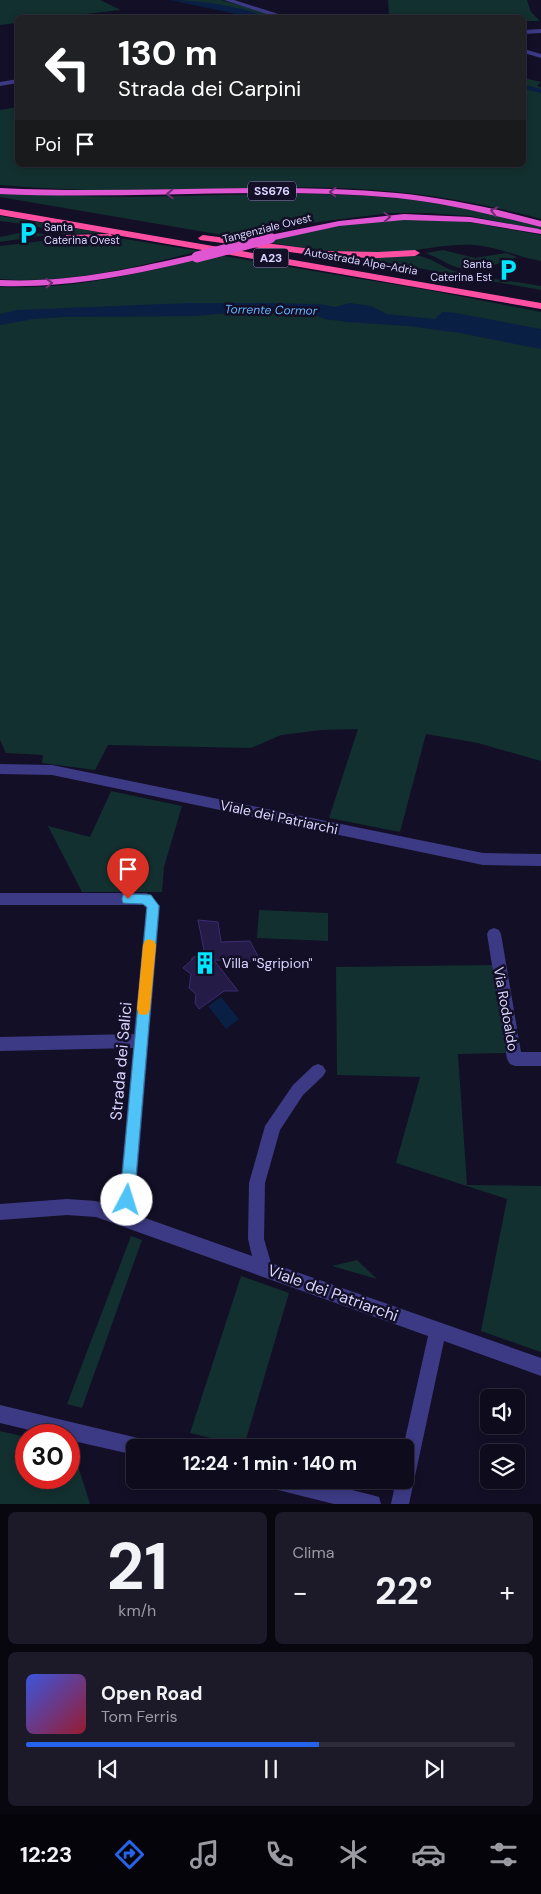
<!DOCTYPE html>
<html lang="it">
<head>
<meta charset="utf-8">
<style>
  body { margin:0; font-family:"DM Sans",sans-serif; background:#1c1929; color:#f1f3f6; height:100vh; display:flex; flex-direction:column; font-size:19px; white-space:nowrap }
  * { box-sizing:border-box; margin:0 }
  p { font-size:16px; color:#9b9ba3 }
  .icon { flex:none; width:28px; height:28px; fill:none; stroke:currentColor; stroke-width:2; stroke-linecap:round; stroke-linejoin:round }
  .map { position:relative; height:1504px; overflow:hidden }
  .details { display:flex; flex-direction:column; gap:8px; padding:8px; background:#08060f; flex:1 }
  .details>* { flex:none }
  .hud { position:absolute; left:15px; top:15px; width:511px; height:152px; border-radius:8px; box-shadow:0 2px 8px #0003,0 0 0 1px #2e2b3b; background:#202124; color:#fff; overflow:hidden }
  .tools { position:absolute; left:480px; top:1389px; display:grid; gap:10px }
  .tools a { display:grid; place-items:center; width:45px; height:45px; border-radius:8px; background:#0e0b1c; box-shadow:0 2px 8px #0003,0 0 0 1px #2e2b3b; font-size:25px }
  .speed { position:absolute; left:15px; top:1424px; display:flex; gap:10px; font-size:25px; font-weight:700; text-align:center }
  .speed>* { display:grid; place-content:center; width:65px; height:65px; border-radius:50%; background:#0e0b1c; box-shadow:0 2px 8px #0003,0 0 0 1px #2e2b3b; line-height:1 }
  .speed .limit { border:8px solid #d22; background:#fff; color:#111 }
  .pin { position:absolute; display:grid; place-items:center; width:42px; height:42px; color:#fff; margin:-51px -21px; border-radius:50% 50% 50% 0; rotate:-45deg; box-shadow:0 0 5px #0007 }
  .pin .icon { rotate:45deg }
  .me { position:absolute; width:55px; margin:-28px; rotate:5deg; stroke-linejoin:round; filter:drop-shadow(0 0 4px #0008) }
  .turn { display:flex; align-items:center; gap:18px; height:105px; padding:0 20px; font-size:22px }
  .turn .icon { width:65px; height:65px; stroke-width:2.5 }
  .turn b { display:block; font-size:35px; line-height:42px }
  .then { display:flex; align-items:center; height:48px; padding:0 20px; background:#0003; gap:10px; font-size:19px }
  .big { font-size:38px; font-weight:700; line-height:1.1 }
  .details .card { flex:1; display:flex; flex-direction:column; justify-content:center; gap:8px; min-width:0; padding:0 18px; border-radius:8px; background:#1c1929 }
  .details .dial { align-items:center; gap:0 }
  .dial b { font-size:65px; line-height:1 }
  .song { display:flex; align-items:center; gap:15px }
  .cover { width:60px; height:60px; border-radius:8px; background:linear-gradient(135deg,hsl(230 70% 55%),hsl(350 70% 35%)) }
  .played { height:5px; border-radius:2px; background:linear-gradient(90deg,#2563eb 60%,#2e2b3b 60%) }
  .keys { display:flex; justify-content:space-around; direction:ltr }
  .heat { display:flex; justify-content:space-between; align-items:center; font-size:28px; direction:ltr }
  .details .tiles { flex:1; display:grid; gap:8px; grid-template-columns:1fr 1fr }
  .card:last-child { grid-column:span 2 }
  .trip { position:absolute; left:126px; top:1439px; width:288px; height:50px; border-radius:8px; background:#0e0b1c; box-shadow:0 2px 8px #0003,0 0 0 1px #2e2b3b; font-weight:700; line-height:50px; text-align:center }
  .menu { display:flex; height:80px; justify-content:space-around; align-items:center; background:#06040b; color:#9b9ba3 }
  .menu .icon { width:35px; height:35px }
  .menu .active { color:#2563eb }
  .menu b { font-size:22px; color:#f1f3f6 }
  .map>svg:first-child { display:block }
  .green { fill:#12302f }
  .water { fill:#0a1f44 }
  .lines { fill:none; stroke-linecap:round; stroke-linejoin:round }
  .canal { fill:#0a1f44; fill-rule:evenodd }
  .building { fill:#241b47; stroke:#3b2d73 }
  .minor { fill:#3d3a85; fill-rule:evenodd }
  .tertiary { fill:#3d3a85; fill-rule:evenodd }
  .trunk { fill:#e055d1; fill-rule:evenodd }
  .motorway { fill:#ff4fa3; fill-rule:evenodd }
  .trunk-bridge { stroke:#e055d1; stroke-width:11 }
  .oneway { stroke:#6f2e73 }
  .route { fill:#4fc3f7; stroke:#337fa1 }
  .slow { fill:#f59e0b }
  .labels { text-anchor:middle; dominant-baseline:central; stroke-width:5; stroke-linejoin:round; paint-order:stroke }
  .far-poi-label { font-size:11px; fill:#d9d4ff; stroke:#130f26; text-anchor:start }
  .far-street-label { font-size:11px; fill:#d9d4ff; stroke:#130f26 }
  .shield { fill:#130f26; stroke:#9e99be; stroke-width:1 }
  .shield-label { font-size:12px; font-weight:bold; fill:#d9d4ff }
  .far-water-label { font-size:12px; font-style:italic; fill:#62b6ff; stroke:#130f26 }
  .street-label { font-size:14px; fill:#d9d4ff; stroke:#130f26 }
  .poi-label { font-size:14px; fill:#d9d4ff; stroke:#130f26; text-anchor:start }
  .near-street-label { font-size:16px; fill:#d9d4ff; stroke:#130f26 }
</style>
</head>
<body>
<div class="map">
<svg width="541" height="1504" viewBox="0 0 541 1504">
  <rect width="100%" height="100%" fill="#130f26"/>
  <path class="green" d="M0,0H100L121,10L59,17L18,18L17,23L0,25Z
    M179,0H221L282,17H270L244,11Z
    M388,0H527L531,12L540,21H524V18L389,17Z
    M524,78L541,82L537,86L541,87V219C486,204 431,194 374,190C296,184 218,190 140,190C93,191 47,189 0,185V110L17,107L18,165H524Z
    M0,192C42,194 83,197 125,197C222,196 319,189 415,200C458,206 500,215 541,227V230L470,216L427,213H390L318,222L246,239L0,197Z
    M0,216L104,233L63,234L30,225L0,221Z
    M397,218L469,222L541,235V261C518,257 498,247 474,245C449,243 423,250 398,252C353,256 309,249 265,242L318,228Z
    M29,231L47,235L0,242V237Z
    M59,239H125L199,251C134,268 68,284 0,279V246Z
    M443,250L475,258L506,253L517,257C498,264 474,274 453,266C443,262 435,256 425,253Z
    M217,255L428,290L541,312V761L478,743L426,734L400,832L329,818L358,729L321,730L281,735L251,748L108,745L95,770L42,763L43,755L6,753L0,740V287C77,290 143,272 217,255Z
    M411,255C432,256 438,266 455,271C483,279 513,281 541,286V290L356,257Z
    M111,791L182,806L164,867L162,892H82L48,826L90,837Z
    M259,910L328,913V941L257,938Z
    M492,965L506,1053L458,1054L467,1185L541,1186V1352L481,1331L507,1199L396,1163L420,1077L337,1075L336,967Z
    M131,1236L142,1240L82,1408L67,1404Z
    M357,1260L377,1279L332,1266Z
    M241,1276L289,1293L244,1446L190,1433Z
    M0,1431L26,1437V1478H69V1455L79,1469L90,1504H0Z"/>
  <path class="water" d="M189,303H260L319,304L335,307L350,303L371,306L387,314L435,319L442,312L456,313L541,329V349L460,333L408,326L347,322L325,319L311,314L264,310L196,316L63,317L33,319L0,325V314L17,310Z
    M221,997L239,1019L226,1029L208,1006Z"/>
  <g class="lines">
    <path class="canal" d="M170,0C194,0 246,6 267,18H255Z
      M524,85L541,89V93L524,89Z"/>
  </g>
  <path class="building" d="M198,920L218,922L221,942L250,941L261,962L214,960L238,991H224L199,1009L195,1003L196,994L189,988L191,974L183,968L193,959H191L204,950Z"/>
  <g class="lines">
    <path class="minor" d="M541,29V33L524,34V30Z
      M0,764L52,765L483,853L541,854V866L483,865L52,775L0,774Z
      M0,893H146L151,895L160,906L134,1214L252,1256L248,1239L249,1183L265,1126L293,1085L313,1066L318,1064L323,1066L326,1071L323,1076L303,1095L280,1130L265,1183L264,1239L271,1263L541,1358V1376L444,1341L409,1504H391L396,1480H405V1448H403L428,1336L96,1217L67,1215L0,1220V1204L67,1199L96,1201L118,1209L133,1048L0,1051V1037L134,1034L146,908L143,905H0Z
      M494,928L499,930L501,934L521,1052H541V1066H515L510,1064L507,1059L487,934L489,930Z"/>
    <path class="tertiary" d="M224,0H234L291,18H279Z
      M524,49L541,54V58L524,53Z
      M18,79V83L0,86V82Z
      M0,1405L142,1439L148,1442L151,1448H135V1455L69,1440V1435H50L0,1423Z
      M265,1480H312L372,1495L379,1497L381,1504H334L274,1489L267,1487Z"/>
    <path class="trunk" d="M0,188C132,195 265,181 397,193C446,198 494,208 541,221V227C493,215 446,203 397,198C265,186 132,200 0,194Z
      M404,214L470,217L539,229L541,230V234L470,222L404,220L339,226L270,241L265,238L270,235L339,221Z
      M197,254L200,255V259C134,275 68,288 0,286V280C68,283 131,269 197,254Z"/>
    <path class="motorway" d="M0,209L541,303V309L110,234L115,237L113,239L69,240L66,239V235L110,234L0,215Z
      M203,235L327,251L378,252L415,250L420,253L415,256L378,258L327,257L200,240L198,238Z"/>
    <path class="trunk-bridge" d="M197,257L270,238"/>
  </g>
  <defs><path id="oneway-chevron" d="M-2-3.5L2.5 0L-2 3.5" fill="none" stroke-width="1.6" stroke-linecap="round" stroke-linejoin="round" transform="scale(1.25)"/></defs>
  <g class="oneway">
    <use href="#oneway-chevron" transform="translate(333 192) rotate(-178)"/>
    <use href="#oneway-chevron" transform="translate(170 194) rotate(178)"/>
    <use href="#oneway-chevron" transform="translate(494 211) rotate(-167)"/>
    <use href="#oneway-chevron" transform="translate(387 217) rotate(-2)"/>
    <use href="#oneway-chevron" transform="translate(49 283) rotate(-2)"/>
  </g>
  <path class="route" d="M128,894L151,895L159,906L134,1200L132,1205L127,1207L122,1205L120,1200L147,907L143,904L123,903L122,899L123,895Z"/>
  <path class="slow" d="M149,939L154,941L156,945L150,1009L148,1014L144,1015L139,1014L137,1009L143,945L145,941Z"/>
  <defs>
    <symbol id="parking-bare" viewBox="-9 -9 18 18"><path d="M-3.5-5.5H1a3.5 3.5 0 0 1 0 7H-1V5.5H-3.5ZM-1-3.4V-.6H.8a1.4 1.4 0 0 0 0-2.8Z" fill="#00e5ff" stroke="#130f26" stroke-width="2.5" paint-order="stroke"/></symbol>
    <symbol id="building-bare" viewBox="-9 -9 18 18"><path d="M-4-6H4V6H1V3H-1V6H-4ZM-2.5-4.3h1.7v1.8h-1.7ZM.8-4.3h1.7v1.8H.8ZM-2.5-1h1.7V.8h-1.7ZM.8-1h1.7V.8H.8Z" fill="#00e5ff" stroke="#130f26" stroke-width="2.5" paint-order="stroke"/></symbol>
  </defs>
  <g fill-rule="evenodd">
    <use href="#parking-bare" x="12" y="217" width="32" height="32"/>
    <use href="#parking-bare" x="492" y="254" width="32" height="32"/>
    <use href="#building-bare" x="189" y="947" width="32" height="32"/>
  </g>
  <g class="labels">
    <g class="far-poi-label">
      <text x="44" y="227">Santa<tspan x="44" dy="13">Caterina Ovest</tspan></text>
      <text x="492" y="264" text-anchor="end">Santa<tspan x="492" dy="13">Caterina Est</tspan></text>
    </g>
    <g class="far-street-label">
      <text transform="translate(267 228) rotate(-14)">Tangenziale Ovest</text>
      <text transform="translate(361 261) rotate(10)">Autostrada Alpe-Adria</text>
    </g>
    <g class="shield">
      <rect x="248" y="181.5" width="48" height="19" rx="4"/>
      <rect x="253.5" y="248.5" width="35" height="19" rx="4"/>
    </g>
    <g class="shield-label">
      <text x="272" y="191">SS676</text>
      <text x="271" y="258">A23</text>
    </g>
    <g class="far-water-label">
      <text transform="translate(271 310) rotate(1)">Torrente Cormor</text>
    </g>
    <g class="street-label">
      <text transform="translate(279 817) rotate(12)">Viale dei Patriarchi</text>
      <text transform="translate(506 1009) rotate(80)">Via Rodoaldo</text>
    </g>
    <g class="poi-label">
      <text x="222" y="963">Villa "Sgripion"</text>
    </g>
    <g class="near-street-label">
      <text transform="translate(121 1061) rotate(-85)">Strada dei Salici</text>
      <text transform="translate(333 1293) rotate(20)">Viale dei Patriarchi</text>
    </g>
  </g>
</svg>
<div class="tools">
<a><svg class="icon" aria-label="sound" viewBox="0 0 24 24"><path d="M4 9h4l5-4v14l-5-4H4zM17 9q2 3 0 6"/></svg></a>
<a><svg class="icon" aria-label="layers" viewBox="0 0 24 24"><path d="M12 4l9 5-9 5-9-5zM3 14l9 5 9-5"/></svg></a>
</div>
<div class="speed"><div class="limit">30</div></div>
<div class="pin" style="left:128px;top:899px;background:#d93025"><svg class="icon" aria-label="arrive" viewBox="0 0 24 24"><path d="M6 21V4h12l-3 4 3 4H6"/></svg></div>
<svg class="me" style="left:127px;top:1200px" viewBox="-20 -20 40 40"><circle r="19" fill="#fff"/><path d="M0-13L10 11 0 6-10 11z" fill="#4fc3f7"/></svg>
<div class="trip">12:24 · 1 min · 140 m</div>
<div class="hud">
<div class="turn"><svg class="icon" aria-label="left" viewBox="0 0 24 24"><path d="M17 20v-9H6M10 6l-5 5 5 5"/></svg><div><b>130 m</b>Strada dei Carpini</div></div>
<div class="then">Poi<svg class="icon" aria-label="arrive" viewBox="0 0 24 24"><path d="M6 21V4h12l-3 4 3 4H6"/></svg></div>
</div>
</div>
<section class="details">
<div class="tiles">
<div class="card dial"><b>21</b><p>km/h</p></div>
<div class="card"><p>Clima</p>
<div class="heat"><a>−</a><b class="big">22°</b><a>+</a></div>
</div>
<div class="card">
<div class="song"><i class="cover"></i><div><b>Open Road</b><p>Tom Ferris</p></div></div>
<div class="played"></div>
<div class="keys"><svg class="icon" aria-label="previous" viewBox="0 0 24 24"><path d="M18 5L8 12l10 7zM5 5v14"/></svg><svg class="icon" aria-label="pause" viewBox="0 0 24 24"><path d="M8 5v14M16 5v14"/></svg><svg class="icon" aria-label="next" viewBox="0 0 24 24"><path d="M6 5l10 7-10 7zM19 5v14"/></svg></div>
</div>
</div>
</section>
<nav class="menu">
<b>12:23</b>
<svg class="icon active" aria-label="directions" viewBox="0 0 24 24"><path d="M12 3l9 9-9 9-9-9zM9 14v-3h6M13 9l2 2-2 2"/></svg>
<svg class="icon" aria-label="music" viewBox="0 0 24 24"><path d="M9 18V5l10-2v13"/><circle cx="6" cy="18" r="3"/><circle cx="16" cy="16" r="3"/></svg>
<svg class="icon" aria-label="phone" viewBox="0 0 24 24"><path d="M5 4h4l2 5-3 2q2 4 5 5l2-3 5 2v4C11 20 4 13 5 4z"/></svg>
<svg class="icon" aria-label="climate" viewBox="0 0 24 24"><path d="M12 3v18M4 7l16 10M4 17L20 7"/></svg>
<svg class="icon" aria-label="car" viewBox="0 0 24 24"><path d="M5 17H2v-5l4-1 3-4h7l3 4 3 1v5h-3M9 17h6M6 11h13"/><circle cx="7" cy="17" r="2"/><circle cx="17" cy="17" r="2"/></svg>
<svg class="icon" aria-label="filters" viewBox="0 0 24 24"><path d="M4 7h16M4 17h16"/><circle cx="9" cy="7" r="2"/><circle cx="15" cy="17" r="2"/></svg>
</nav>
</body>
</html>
